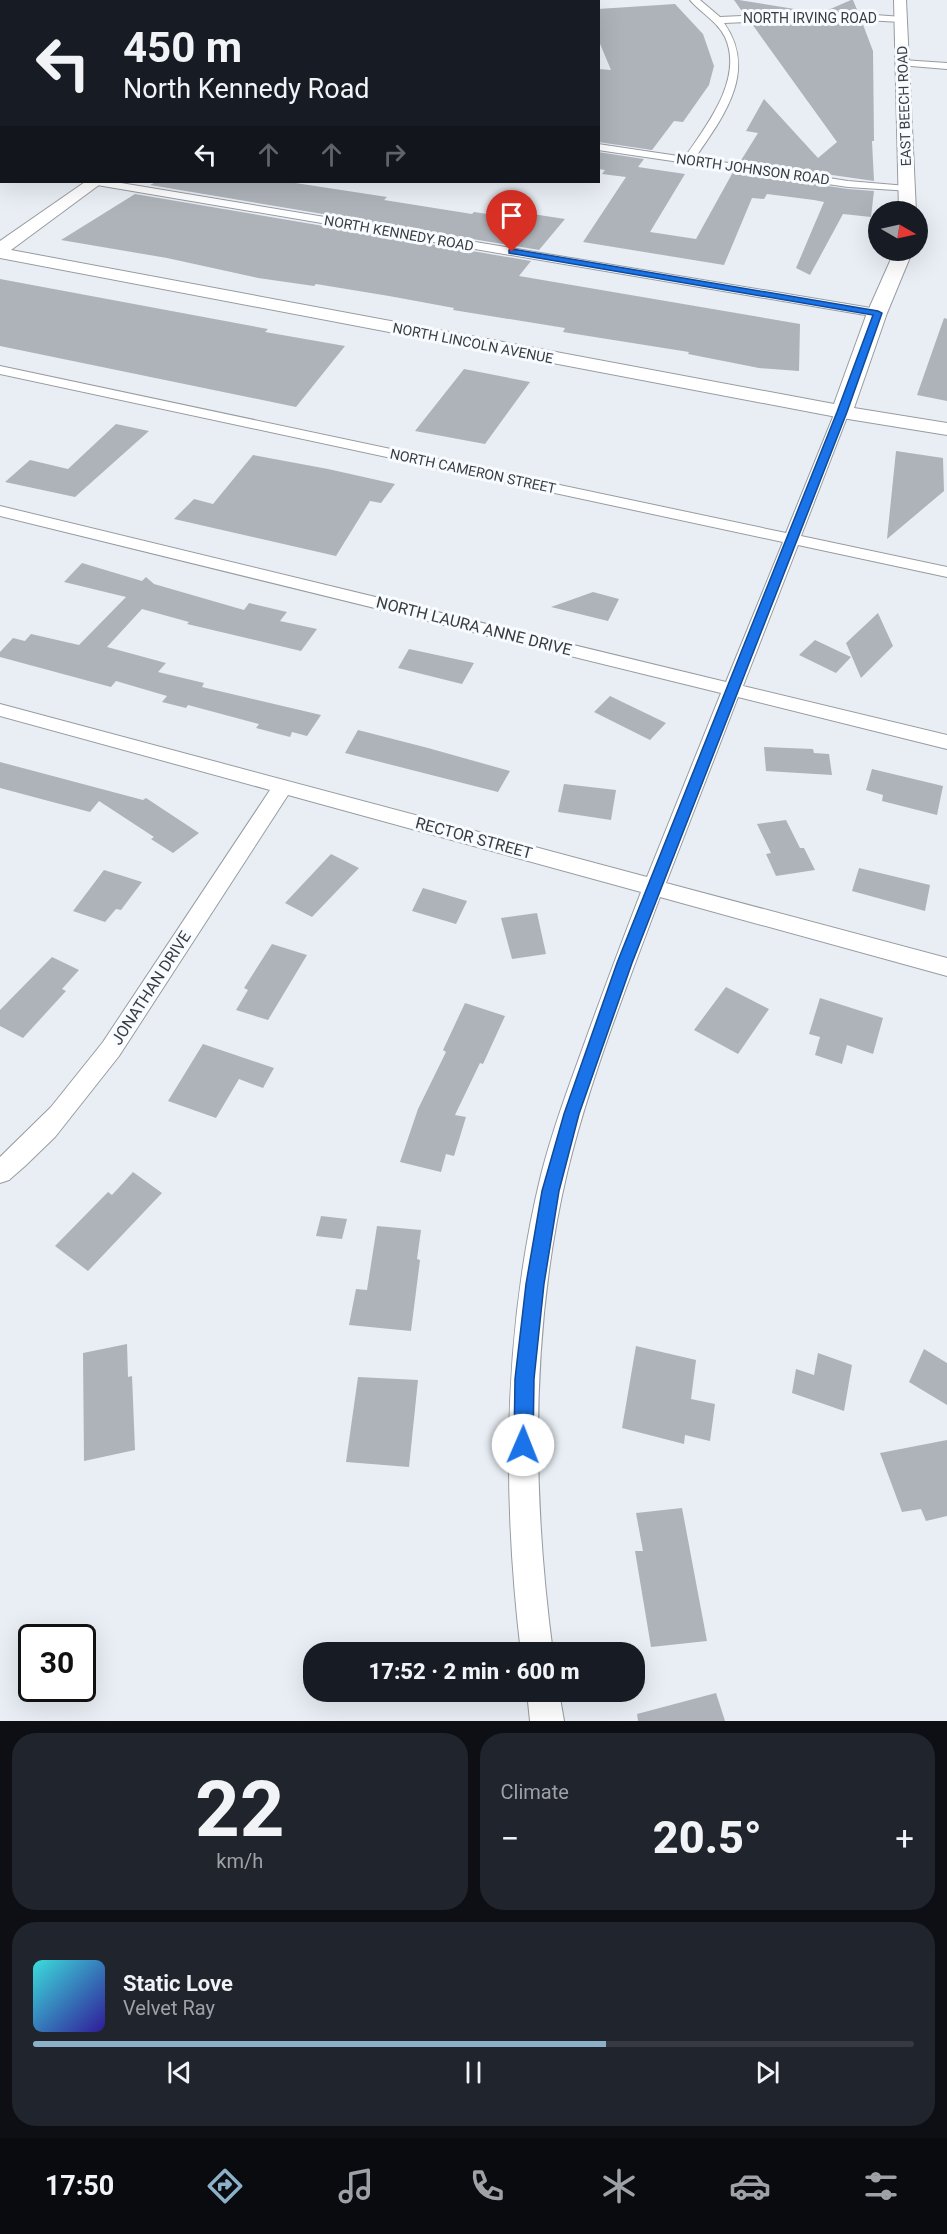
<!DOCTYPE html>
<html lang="en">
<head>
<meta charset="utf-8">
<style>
  body { margin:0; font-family:Roboto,sans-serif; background:#20242c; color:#f1f3f6; height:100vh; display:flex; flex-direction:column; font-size:22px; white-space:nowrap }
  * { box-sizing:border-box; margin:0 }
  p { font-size:20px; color:#9ea1a6 }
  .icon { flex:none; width:33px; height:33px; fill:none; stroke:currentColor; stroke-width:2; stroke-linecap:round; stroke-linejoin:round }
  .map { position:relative; height:1721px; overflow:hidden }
  .side { display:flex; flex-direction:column; gap:12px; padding:12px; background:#0d0f14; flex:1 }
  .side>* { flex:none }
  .hud { position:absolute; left:0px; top:0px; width:600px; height:183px; box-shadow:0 6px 24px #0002; background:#171b24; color:#f1f3f6; overflow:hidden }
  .needle { width:39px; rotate:99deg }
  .controls { position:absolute; left:868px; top:201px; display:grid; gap:12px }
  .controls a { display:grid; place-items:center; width:60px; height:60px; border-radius:50%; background:#171b24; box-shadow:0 6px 24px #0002; font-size:30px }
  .speed { position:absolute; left:18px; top:1624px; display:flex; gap:12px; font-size:30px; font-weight:700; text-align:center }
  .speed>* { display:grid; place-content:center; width:78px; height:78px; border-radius:50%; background:#171b24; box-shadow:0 6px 24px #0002; line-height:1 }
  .speed .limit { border:3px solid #111; border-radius:9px; background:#fff; color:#111 }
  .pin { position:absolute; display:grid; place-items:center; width:51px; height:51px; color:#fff; margin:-62px -26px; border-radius:50% 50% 50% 0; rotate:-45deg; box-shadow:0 0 6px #0007 }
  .pin .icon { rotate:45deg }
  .me { position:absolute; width:66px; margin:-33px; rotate:1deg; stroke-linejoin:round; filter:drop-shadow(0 0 4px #0008) }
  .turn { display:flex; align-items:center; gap:21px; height:126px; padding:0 24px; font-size:27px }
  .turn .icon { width:78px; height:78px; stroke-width:2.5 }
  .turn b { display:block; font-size:42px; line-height:51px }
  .lanes { display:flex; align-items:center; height:57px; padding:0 24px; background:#0003; justify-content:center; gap:30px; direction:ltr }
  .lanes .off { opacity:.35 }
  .big { font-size:45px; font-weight:800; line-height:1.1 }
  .side .widget { flex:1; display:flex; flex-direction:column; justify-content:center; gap:9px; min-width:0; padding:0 21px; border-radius:24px; background:#20242c }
  .side .dial { align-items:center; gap:0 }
  .dial b { font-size:78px; line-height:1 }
  .song { display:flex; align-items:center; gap:18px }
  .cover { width:72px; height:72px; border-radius:9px; background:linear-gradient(135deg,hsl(180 70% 55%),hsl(250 70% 35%)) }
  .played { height:6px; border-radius:3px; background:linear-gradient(90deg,#8db0c9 65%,#363941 65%) }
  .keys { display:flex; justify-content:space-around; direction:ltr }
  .heat { display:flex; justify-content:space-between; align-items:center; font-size:33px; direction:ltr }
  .side .tiles { flex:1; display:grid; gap:12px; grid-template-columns:1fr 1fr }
  .widget:last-child { grid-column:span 2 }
  .trip { position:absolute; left:303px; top:1642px; width:342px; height:60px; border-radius:24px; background:#171b24; box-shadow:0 6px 24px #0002; font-weight:800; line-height:60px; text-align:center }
  .menu { display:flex; height:96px; justify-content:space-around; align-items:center; background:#090b0e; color:#9ea1a6 }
  .menu .icon { width:42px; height:42px }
  .menu .selected { color:#8db0c9 }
  .menu b { font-size:27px; color:#f1f3f6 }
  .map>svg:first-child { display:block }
  .building { fill:#aeb3b9 }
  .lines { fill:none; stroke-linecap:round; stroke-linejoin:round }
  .street-casing { stroke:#979ca1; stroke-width:2 }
  .secondary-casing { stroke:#979ca1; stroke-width:2 }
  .street { fill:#fff; fill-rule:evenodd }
  .secondary { fill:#fff; fill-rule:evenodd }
  .route { fill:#1a73e8; stroke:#114b97; stroke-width:1.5 }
  .labels { text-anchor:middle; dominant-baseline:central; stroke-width:6; stroke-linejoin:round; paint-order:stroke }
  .far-street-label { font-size:14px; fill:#3a3d3f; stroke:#f8fbff }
  .street-label { font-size:16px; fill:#3a3d3f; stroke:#f8fbff }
</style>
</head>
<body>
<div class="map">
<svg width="947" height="1721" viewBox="0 0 947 1721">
  <rect width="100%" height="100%" fill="#e8eef4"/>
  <path class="building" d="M734,0H739L807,11L744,14Z
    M851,0H853L858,12L828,10Z
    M675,4L703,34L714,66L709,85L683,122L674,121L652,150L598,142V69L611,70L598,39V9Z
    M832,20L862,22L873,51L874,141H872L874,181L740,162L758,133L746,131L764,99L818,158L837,142L752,24Z
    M598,152L644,159L638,167L685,174L650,232L696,239L733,172L848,189L874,191L871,217L843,214L810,275L796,268L824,202L814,200L767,194L764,199L752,198L724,265L583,242L626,177L602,174L605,170L598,169Z
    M156,182H289L387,197L384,200L472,214L474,212L501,216L506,210L565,219L539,250L150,185Z
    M135,194L531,261L519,276L800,324L799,371L759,368L688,354L689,352L563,332L565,328L453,310L454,308L389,296L316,284L314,286L258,278L167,258L61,240Z
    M0,279L268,329L265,332L345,346L296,407L0,346Z
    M944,318L947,319V401L917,395Z
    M464,369L530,382L485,444L415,431Z
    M116,424L149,431L75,497L5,482L30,460L68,469Z
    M896,451L943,458L944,491L887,539Z
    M253,455L328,469L395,484L381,503L370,501L336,556L174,519L194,499L213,504Z
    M82,563L142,581L146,577L154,584L244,610L249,603L287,612L280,621L317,629L301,651L187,624L189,622L142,609L107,647L166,663L158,672L204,683L202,687L321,715L307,736L292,732L290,737L256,728L259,724L188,705L186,708L162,702L167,696L116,681L111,687L0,657V652L13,638L25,641L31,634L79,645L126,597L64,582Z
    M593,592L619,599L608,621L551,607Z
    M878,613L893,646L861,678L846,643Z
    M815,640L851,657L836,673L799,655Z
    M409,649L474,663L462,684L398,668Z
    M610,696L666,723L650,740L594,712Z
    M358,730L428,748L510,771L498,792L345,753Z
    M764,747L813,749L814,753L829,754L832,775L766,771Z
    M0,762L143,800L146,798L199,833L173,853L151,839L154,837L99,801L90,812L0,788Z
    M872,769L943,786L937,815L882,801L883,795L866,790Z
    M564,784L616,790L611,820L558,812Z
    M786,820L800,848H804L815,870L776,876L766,854L771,853L757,824Z
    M331,854L359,868L312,917L285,903Z
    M859,868L930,885L925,911L852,891Z
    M104,870L142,882L121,910L116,909L105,922L73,911Z
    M423,888L467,901L456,924L412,911Z
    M537,913L546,954L512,959L501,918Z
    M272,944L307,955L268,1020L236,1010L248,990L244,988Z
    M52,957L79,970L62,989L66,991L23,1038L0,1026V1010Z
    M726,987L769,1009L738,1054L694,1030Z
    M820,998L883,1018L873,1054L847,1045L842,1064L815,1055L820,1037L809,1034Z
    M465,1003L505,1016L483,1064L480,1063L455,1115L466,1117L454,1156L446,1154L441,1172L400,1162L418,1109L446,1052L443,1050Z
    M203,1044L274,1068L263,1088L239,1079L216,1118L168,1101Z
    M133,1172L162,1193L88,1271L55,1246L108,1192L112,1195Z
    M321,1216L347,1219L342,1239L316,1236Z
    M377,1226L421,1230L417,1259L420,1260L411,1331L349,1325L356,1289L367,1290Z
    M127,1344L128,1377L132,1376L135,1450L84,1461L83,1353Z
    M636,1346L696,1360L691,1399L715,1404L710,1441L685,1435L684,1444L622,1428Z
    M924,1349L947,1363V1405L909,1382Z
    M818,1353L852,1365L844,1411L792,1393L796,1369L814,1375Z
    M358,1377L418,1380L409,1467L346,1462Z
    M947,1440V1516L926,1521L921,1509L902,1512L880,1453Z
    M682,1508L707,1641L651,1647L635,1551H643L636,1513Z
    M716,1693L725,1721H638L637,1714Z"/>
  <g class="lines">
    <defs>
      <path id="street" d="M77,0H85V2H77Z
        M529,0H538L539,2H530Z
        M690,0H700L720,17L832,12L903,17L905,19L900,22L832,18L724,23C758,71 724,116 695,158L848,181L907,186L911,187V191L848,187L598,150V144L685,157C707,125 744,78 725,37C717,21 701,13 690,0Z
        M902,60L947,63V69L899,65V61Z
        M0,94H2L0,101Z
        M0,162H2V168H0Z
        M91,182H115L877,309L884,313L877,317L97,185Z
        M0,366L786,533L835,412L842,408L849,412L801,536L947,567V577L798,545L743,686L947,735V749L738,697L666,883L947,958V976L660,897C627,986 589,1081 567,1173C530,1330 532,1495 553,1653H521C502,1494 503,1331 541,1175C552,1132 567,1091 582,1050C601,997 621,944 641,892L288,795L119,1056L55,1137L25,1166L9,1180L0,1183V1157L51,1107L103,1042L270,790L0,716V704L647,877L721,693L0,516V506L726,682L783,542L0,374Z
        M527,1692H559L564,1721H530Z"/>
      <path id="secondary" d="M226,0H238V2H226Z
        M894,0H906L916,212H899Z
        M85,182H103L11,250L834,404L867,313L895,250H913L887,313L854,408L947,423V435L842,418L0,258V241Z"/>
    </defs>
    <use href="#street" class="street-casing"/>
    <use href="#secondary" class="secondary-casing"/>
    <use href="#street" class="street"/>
    <use href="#secondary" class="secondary"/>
  </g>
  <path class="route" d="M512,249L878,311L882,313L847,412L632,963L579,1114L559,1191L544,1284L534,1379L533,1445L530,1452L523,1455L516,1452L514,1445L515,1379L526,1284L542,1191L564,1114L617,963L837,412L873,315L509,253V250Z"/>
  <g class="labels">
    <g class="far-street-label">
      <text x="810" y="18">NORTH IRVING ROAD</text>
      <text transform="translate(904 106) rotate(-92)">EAST BEECH ROAD</text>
      <text transform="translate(753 169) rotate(8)">NORTH JOHNSON ROAD</text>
      <text transform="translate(399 233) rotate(10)">NORTH KENNEDY ROAD</text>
      <text transform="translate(473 343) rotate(11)">NORTH LINCOLN AVENUE</text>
      <text transform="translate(473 471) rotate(12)">NORTH CAMERON STREET</text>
    </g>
    <g class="street-label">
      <text transform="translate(474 626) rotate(14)">NORTH LAURA ANNE DRIVE</text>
      <text transform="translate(474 838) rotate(15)">RECTOR STREET</text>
      <text transform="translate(151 988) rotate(-57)">JONATHAN DRIVE</text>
    </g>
  </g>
</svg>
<div class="controls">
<a><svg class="needle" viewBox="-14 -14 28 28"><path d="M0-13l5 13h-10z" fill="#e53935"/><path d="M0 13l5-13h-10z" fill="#9ea1a6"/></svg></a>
</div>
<div class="speed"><div class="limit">30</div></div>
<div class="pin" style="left:512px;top:252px;background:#d93025"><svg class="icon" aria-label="arrive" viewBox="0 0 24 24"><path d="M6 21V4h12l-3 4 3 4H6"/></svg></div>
<svg class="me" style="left:523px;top:1445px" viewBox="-20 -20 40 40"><circle r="19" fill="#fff"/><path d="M0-13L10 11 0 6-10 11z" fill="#1a73e8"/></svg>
<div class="trip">17:52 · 2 min · 600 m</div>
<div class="hud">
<div class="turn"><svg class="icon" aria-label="left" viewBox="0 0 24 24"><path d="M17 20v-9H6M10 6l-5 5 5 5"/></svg><div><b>450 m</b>North Kennedy Road</div></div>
<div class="lanes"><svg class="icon" aria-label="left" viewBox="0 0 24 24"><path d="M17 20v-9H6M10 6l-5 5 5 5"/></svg><svg class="icon off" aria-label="ahead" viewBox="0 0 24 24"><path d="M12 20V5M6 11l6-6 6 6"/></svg><svg class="icon off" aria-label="ahead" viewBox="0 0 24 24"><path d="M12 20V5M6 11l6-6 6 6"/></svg><svg class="icon off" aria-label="right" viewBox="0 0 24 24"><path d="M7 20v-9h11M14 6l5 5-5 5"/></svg></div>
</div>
</div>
<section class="side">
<div class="tiles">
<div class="widget dial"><b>22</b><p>km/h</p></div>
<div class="widget"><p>Climate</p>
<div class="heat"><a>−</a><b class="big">20.5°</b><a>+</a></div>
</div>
<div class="widget">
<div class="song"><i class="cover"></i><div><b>Static Love</b><p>Velvet Ray</p></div></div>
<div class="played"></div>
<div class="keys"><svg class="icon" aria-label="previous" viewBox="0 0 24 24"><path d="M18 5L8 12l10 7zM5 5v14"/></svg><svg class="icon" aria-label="pause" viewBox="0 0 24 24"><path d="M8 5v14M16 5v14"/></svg><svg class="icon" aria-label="next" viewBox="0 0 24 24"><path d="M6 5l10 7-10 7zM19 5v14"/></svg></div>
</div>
</div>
</section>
<nav class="menu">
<b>17:50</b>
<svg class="icon selected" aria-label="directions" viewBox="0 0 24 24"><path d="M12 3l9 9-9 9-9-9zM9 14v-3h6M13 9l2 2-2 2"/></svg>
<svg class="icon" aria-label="music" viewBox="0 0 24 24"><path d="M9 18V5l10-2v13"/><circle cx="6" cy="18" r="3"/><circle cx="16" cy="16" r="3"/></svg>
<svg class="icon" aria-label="phone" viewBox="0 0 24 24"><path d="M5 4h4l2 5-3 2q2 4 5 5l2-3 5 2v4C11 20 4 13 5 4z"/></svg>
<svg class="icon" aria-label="climate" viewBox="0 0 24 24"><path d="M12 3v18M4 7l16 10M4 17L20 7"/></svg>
<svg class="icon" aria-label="car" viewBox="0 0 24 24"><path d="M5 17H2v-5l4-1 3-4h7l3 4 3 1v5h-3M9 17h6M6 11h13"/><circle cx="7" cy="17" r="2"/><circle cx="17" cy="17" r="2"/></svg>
<svg class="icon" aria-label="filters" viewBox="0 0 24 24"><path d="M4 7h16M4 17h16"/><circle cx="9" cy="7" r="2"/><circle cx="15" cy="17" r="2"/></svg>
</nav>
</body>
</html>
